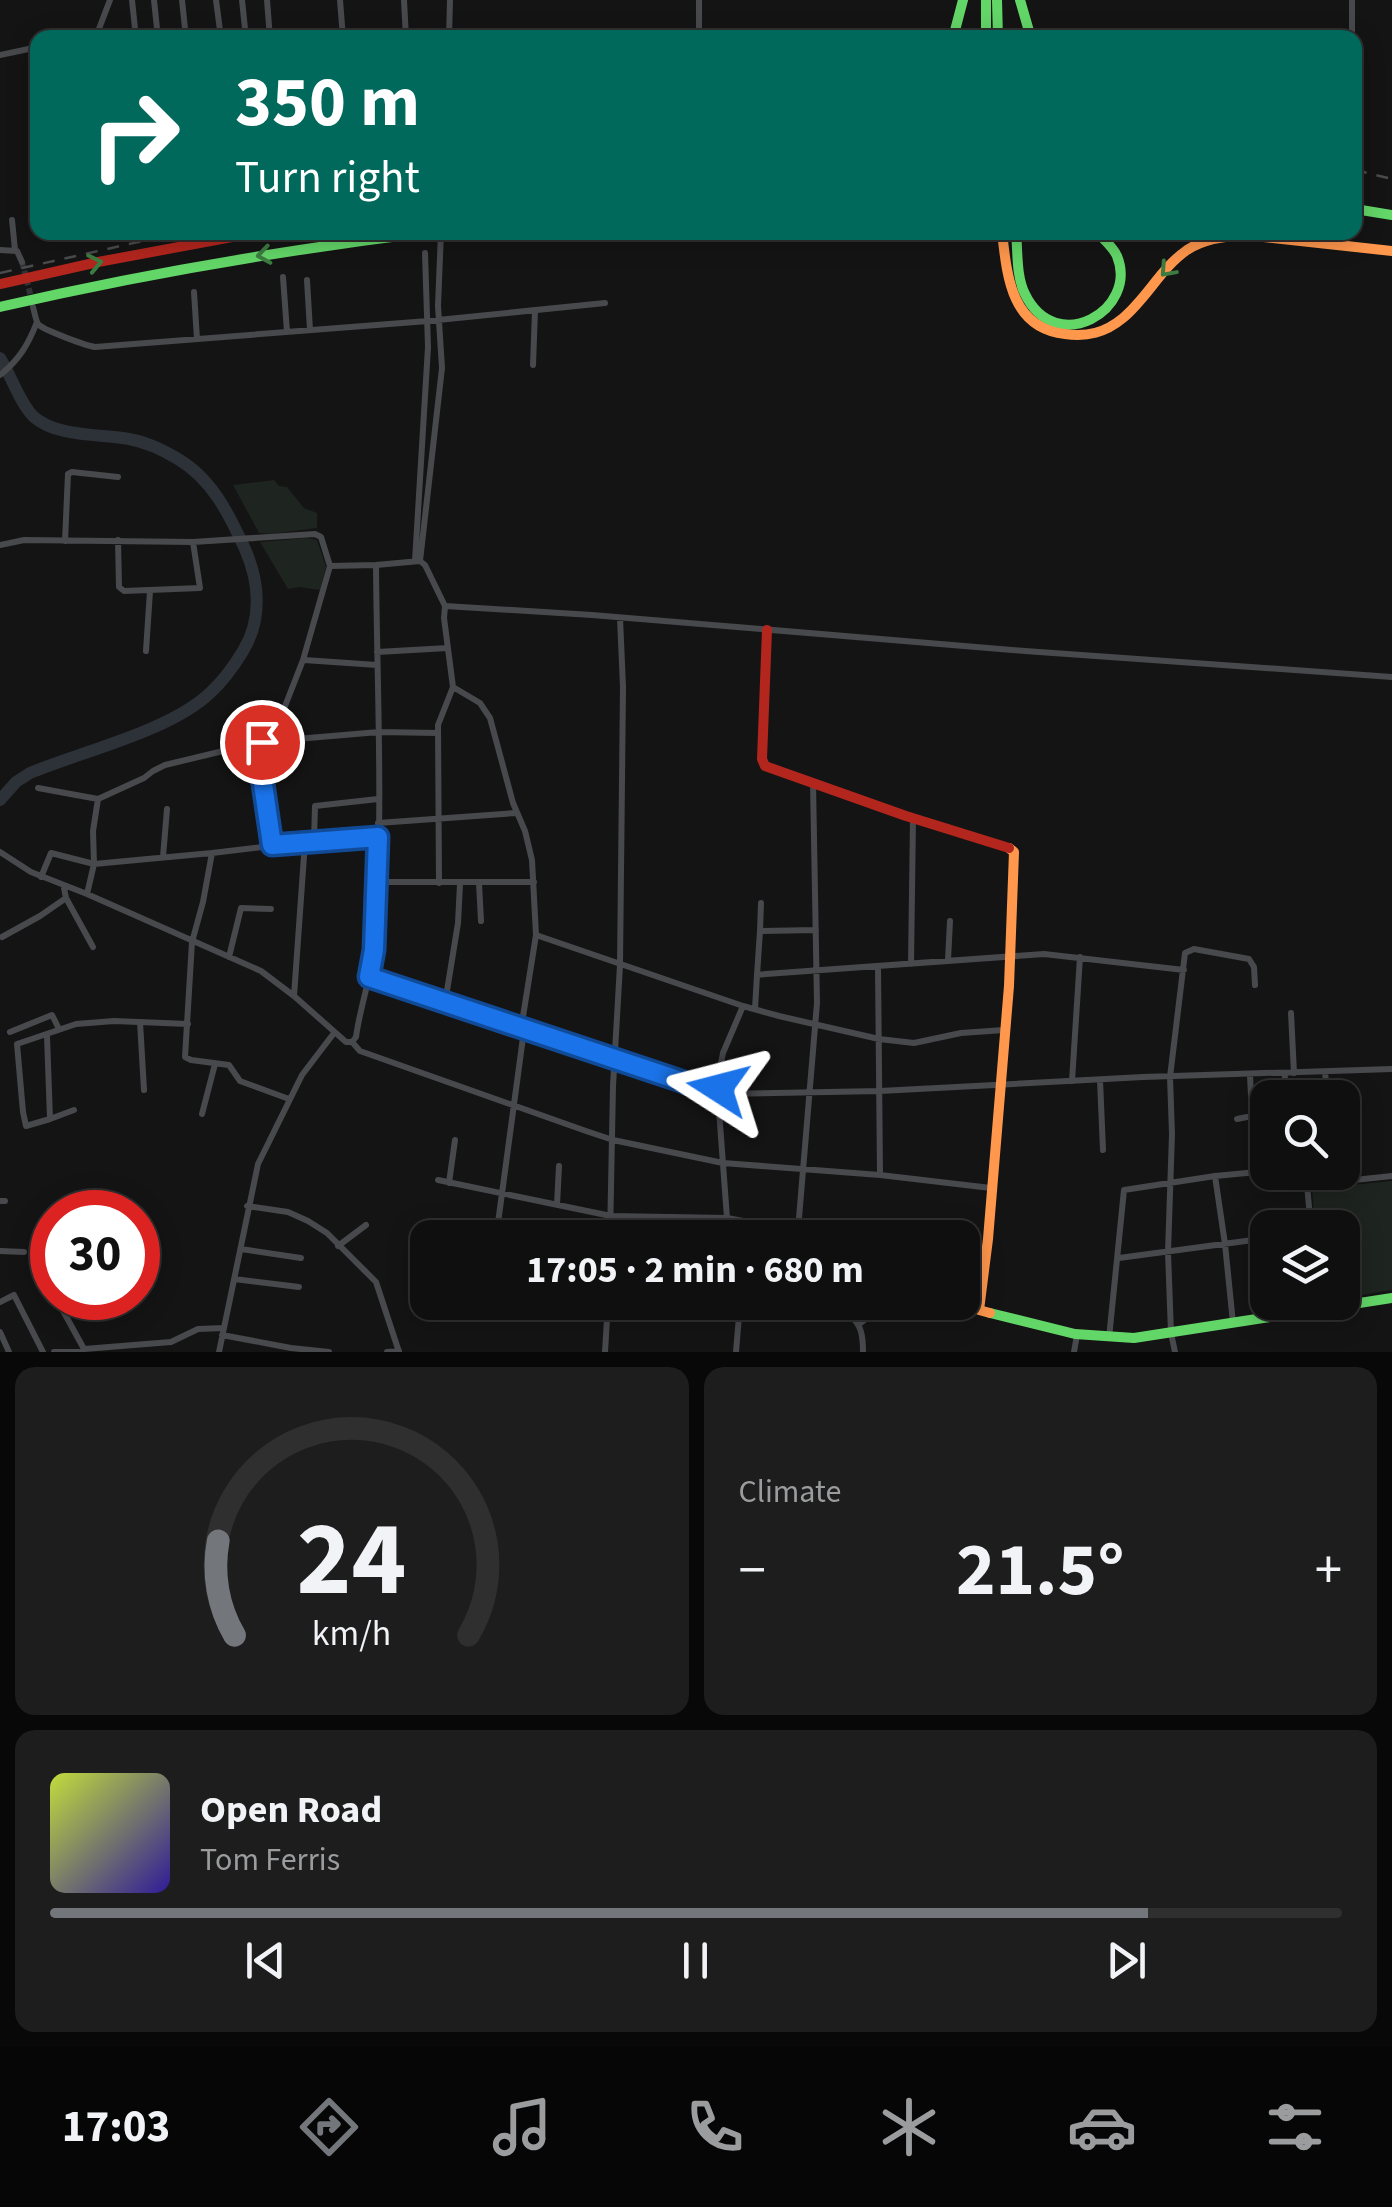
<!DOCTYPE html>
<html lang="en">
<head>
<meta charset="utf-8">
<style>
  body { margin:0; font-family:"Source Sans 3",sans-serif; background:#1d1d1d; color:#f1f3f6; height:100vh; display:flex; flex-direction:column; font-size:38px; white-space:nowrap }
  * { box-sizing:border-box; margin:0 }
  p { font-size:32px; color:#9b9c9e }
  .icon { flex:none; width:55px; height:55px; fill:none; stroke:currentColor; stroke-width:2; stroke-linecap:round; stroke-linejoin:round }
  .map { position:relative; height:1352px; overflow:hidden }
  .sheet { display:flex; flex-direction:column; gap:15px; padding:15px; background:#080808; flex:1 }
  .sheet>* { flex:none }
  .banner { position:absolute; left:30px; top:30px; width:1332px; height:210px; border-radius:20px; box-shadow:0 5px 25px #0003,0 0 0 2px #2f2f2f; background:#00695c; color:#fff; overflow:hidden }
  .controls { position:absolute; left:1250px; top:1080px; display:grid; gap:20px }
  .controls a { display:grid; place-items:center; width:110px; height:110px; border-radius:20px; background:#0f0f0f; box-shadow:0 5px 25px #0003,0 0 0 2px #2f2f2f; font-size:50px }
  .speed { position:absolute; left:30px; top:1190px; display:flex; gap:20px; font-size:50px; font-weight:700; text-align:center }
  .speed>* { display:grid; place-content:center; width:130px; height:130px; border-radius:50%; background:#0f0f0f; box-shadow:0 5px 25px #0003,0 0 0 2px #2f2f2f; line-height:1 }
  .speed .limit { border:15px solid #d22; background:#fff; color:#111 }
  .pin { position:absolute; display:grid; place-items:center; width:85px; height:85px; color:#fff; margin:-42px; border:5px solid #fff; border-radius:50%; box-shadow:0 2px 10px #0007 }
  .me { position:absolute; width:110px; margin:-55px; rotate:279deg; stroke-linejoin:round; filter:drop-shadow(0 0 8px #0008) }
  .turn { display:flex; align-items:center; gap:35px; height:210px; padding:0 40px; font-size:45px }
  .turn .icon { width:130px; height:130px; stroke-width:2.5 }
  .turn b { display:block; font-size:70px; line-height:85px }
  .big { font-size:75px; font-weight:700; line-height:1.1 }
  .sheet .tile { flex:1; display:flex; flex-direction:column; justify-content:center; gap:15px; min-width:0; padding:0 35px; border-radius:20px; background:#1d1d1d }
  .sheet .dial { align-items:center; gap:0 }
  .dial svg { height:260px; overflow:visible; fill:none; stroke:#2f2f2f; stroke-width:7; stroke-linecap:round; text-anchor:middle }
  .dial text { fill:#f1f3f6; stroke:none }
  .song { display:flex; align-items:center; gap:30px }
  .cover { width:120px; height:120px; border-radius:15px; background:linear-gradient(135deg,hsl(70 70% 55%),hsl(250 70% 35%)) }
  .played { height:10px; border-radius:5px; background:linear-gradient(90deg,#73767b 85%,#2f2f2f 85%) }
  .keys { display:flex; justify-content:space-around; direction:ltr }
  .heat { display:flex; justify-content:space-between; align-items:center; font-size:55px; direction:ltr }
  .sheet .tiles { flex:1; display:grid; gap:15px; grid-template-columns:1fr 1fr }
  .tile:last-child { grid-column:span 2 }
  .trip { position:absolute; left:410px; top:1220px; width:570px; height:100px; border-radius:20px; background:#0f0f0f; box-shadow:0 5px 25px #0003,0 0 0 2px #2f2f2f; font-weight:700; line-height:100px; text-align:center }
  .menu { display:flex; height:160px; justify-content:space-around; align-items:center; background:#060606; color:#9b9c9e }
  .menu .icon { width:70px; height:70px }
  .menu .current { color:#73767b }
  .menu b { font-size:45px; color:#f1f3f6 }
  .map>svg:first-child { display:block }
  .green { fill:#1e241f }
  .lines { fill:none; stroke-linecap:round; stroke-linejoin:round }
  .river { stroke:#2c3238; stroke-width:12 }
  .street-tunnel { stroke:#313234; stroke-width:6; stroke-dasharray:6 3; stroke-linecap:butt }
  .street { stroke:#48494d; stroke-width:6 }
  .fast { stroke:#63d668; stroke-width:10 }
  .slow { stroke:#ff974d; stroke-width:10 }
  .jam { stroke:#b3261e; stroke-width:10 }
  .rail { stroke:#4a4b4d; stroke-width:2.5; stroke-dasharray:12 10; stroke-linecap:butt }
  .oneway { stroke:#3d7c40 }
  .route-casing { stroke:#114b97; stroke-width:25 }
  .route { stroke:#1a73e8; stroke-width:18 }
</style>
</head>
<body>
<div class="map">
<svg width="1392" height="1352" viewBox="0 0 1392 1352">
  <rect width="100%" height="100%" fill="#141414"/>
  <path class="green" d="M274,480L279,486L287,487L304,508L317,513V528L271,534L259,533L233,485Z
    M307,538L317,540L326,567L320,590L299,587L288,589L260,542Z
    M1392,1181V1290L1343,1298L1342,1228L1315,1227L1312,1189Z"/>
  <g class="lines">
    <path class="river" d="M0,358C11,375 20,404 34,417C56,437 102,434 129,439C147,442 163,450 178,459C212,479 229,514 245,549C260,583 262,620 243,651C234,666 223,681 210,693C170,731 83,751 30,773L16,782L0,800"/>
    <path class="street-tunnel" d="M22,262L32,301"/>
    <path class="street" d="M132,0L136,38
      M154,0L158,38
      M182,0L186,38
      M216,0L221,38
      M242,0L246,38
      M267,0L270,38
      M340,0L343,38
      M404,0L406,38
      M88,38L97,34L110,0
      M449,38L450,0
      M699,38V0
      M1352,38V0
      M35,47L38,62
      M0,55L38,47
      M12,220L15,250
      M0,250L17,251L22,262
      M283,277L287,332
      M307,280L310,330
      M194,292L197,339
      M33,307C34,310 36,321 38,324C43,330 87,346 95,347L428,321L605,303
      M533,365L535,310
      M0,375C19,360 28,345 37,322
      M118,540L119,587L124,591L200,588L193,542
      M65,541L68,474L72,472L118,477
      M0,545L24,540L193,542L315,534L321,537L330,566L376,565
      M415,561L428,347L425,253
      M445,606L592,615L1025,651L1392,677
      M146,651L150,591
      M377,652L448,648
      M304,660L377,665
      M453,687L480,703L490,718L513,803L525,831L532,860L536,935L521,1029
      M271,742L303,660L330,566
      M257,743L272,845
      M38,788L98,799
      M378,823L516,813
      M314,841L315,806L378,799
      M0,852L31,872L87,894L261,971L294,996L346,1042H352L360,1051L586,1131L613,1140L723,1163L880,1175L991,1188
      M212,853L203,902L192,942L185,1057L191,1060L229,1065L240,1081L289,1099
      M163,857L167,809
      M41,877L51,853L94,864L93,831L98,799L144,778L153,771L165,765L261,742L379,732L438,733
      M376,882H534
      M439,883L438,725L453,687L444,618L445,606L425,565L420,561L442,368L438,306L441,232
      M479,883L481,921
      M87,894L94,864L212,853L314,841L378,837
      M66,898L93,947
      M760,931L761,903
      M536,935L743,1006L779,1016L879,1039L914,1043L961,1033L1004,1030
      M2,937L40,916L66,898L64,888
      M229,957L241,908L271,909
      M948,960L950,921
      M911,964L913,818
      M878,966L880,1174
      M757,975L760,931L816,930
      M369,977L720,1094L880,1091L1143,1077L1392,1069
      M294,996L305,842
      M445,1003L458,923L460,884
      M755,1009L757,975L766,974L1044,954L1184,970
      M1291,1013L1294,1073
      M140,1022L144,1090
      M10,1032L52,1015L59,1029
      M47,1036L50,1119L26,1126L23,1112L17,1044L76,1024L114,1021L188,1024
      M352,1042L356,1037C360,1007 371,978 374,947C384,820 377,692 376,565L420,561
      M1325,1072L1327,1093
      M1100,1080L1103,1150
      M1072,1081L1080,957
      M1284,1098L1285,1073
      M202,1114L215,1064
      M50,1119L74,1110
      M1237,1119L1252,1116L1250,1075
      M1304,1172L1307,1185
      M1215,1176L1225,1244L1233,1323
      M438,1180L611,1216L727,1218L836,1238
      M449,1183L455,1140
      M0,1201H5
      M557,1205L559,1166
      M247,1206L288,1212L308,1221L327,1233L376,1282L399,1352
      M727,1218L717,1083L723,1053L743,1006
      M1311,1228L1307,1185L1392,1176
      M798,1230L817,1003L813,783
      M496,1238L524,1030
      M610,1238L613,1086L620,965L623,687L620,618
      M747,1238L749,1222
      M338,1246L366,1225
      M241,1249L301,1258
      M0,1251L24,1252
      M1119,1258L1268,1238
      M234,1279L299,1287
      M56,1298L84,1349
      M0,1302L14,1295L43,1352
      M721,1302C750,1304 828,1301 850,1316C862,1324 863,1338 863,1352
      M957,1302L979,1310
      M859,1324L889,1302
      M0,1332L9,1352
      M222,1335L291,1348L329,1352
      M1109,1338L1124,1190L1215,1176L1268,1171
      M84,1349L171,1342L198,1329L224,1328
      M54,1352H81
      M219,1352L258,1164L302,1075L334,1033
      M387,1352L399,1351
      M605,1352L608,1302
      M736,1352L740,1304
      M1074,1352L1077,1335
      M1175,1352L1171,1333L1168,1252L1172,1134L1170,1077L1185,953L1194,949L1249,959L1254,967L1255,985"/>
    <path class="fast" d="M986,0V38
      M997,0L998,38
      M1020,0L1031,38
      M953,38L963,0
      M1355,209L1392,215
      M1016,232C1018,252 1016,276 1025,294C1056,358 1139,310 1117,256C1113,247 1103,239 1097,232
      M0,307C142,274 285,250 430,232
      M990,1313L1075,1334L1134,1338L1392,1298"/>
    <path class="slow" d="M1002,232C1007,276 1011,328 1065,334C1087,337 1105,333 1123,318C1147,298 1161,268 1187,250C1207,237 1231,235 1255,236L1392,251
      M990,1313L979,1310L988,1239L1009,986L1014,852L1009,848"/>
    <path class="jam" d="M0,284L98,262L259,232
      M767,630L762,759L765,766L906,816L1009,848"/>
    <path class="rail" d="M1355,170L1392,179
      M0,273L183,232"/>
  </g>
  <defs><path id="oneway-chevron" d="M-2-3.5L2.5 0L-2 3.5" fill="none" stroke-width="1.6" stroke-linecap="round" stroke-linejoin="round" transform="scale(2.5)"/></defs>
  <g class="oneway">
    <use href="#oneway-chevron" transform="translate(264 255) rotate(171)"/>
    <use href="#oneway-chevron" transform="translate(95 263) rotate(-12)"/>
    <use href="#oneway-chevron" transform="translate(1167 270) rotate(132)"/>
  </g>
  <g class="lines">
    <defs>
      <path id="route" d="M262,742L257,743L272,845L378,837L374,950L369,977L720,1094L718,1088"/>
    </defs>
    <use href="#route" class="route-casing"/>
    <use href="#route" class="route"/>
  </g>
</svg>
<div class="controls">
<a><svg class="icon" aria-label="search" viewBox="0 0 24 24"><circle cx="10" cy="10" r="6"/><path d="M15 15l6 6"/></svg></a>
<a><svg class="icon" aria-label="layers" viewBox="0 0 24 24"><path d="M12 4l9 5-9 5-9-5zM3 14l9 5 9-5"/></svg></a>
</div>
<div class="speed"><div class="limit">30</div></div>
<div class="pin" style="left:262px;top:742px;background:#d93025"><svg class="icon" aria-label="arrive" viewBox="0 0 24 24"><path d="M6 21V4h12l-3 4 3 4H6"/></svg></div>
<svg class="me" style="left:718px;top:1088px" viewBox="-20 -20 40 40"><path d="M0-17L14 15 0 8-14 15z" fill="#1a73e8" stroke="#fff" stroke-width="4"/></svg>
<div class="trip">17:05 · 2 min · 680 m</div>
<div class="banner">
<div class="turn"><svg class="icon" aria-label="right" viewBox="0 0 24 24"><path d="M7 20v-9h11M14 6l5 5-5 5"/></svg><div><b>350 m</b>Turn right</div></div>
</div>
</div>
<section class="sheet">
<div class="tiles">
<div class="tile dial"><svg viewBox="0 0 100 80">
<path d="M14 69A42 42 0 1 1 86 69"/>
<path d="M14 69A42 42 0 0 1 9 40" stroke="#73767b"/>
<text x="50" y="56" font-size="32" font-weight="700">24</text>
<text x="50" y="72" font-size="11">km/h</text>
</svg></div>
<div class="tile"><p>Climate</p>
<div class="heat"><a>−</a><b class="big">21.5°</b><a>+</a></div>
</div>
<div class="tile">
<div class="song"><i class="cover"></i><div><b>Open Road</b><p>Tom Ferris</p></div></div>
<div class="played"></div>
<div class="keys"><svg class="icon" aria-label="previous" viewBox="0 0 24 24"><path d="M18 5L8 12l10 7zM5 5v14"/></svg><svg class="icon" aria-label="pause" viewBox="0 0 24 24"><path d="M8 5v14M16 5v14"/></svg><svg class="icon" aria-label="next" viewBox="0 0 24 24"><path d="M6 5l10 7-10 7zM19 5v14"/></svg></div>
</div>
</div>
</section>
<nav class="menu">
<b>17:03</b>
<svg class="icon current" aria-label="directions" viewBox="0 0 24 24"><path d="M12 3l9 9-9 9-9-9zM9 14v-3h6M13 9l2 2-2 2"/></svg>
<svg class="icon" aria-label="music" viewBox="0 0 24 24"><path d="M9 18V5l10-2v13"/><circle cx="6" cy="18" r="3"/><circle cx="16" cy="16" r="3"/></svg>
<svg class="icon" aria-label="phone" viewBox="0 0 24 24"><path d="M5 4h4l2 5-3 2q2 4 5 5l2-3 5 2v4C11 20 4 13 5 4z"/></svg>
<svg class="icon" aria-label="climate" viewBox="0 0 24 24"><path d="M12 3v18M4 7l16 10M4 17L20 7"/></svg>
<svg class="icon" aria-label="car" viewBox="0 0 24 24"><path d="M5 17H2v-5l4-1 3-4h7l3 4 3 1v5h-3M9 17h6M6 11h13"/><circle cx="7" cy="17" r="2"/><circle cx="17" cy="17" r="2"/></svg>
<svg class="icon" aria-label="filters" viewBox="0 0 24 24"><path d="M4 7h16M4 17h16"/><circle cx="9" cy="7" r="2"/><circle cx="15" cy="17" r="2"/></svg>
</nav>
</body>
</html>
